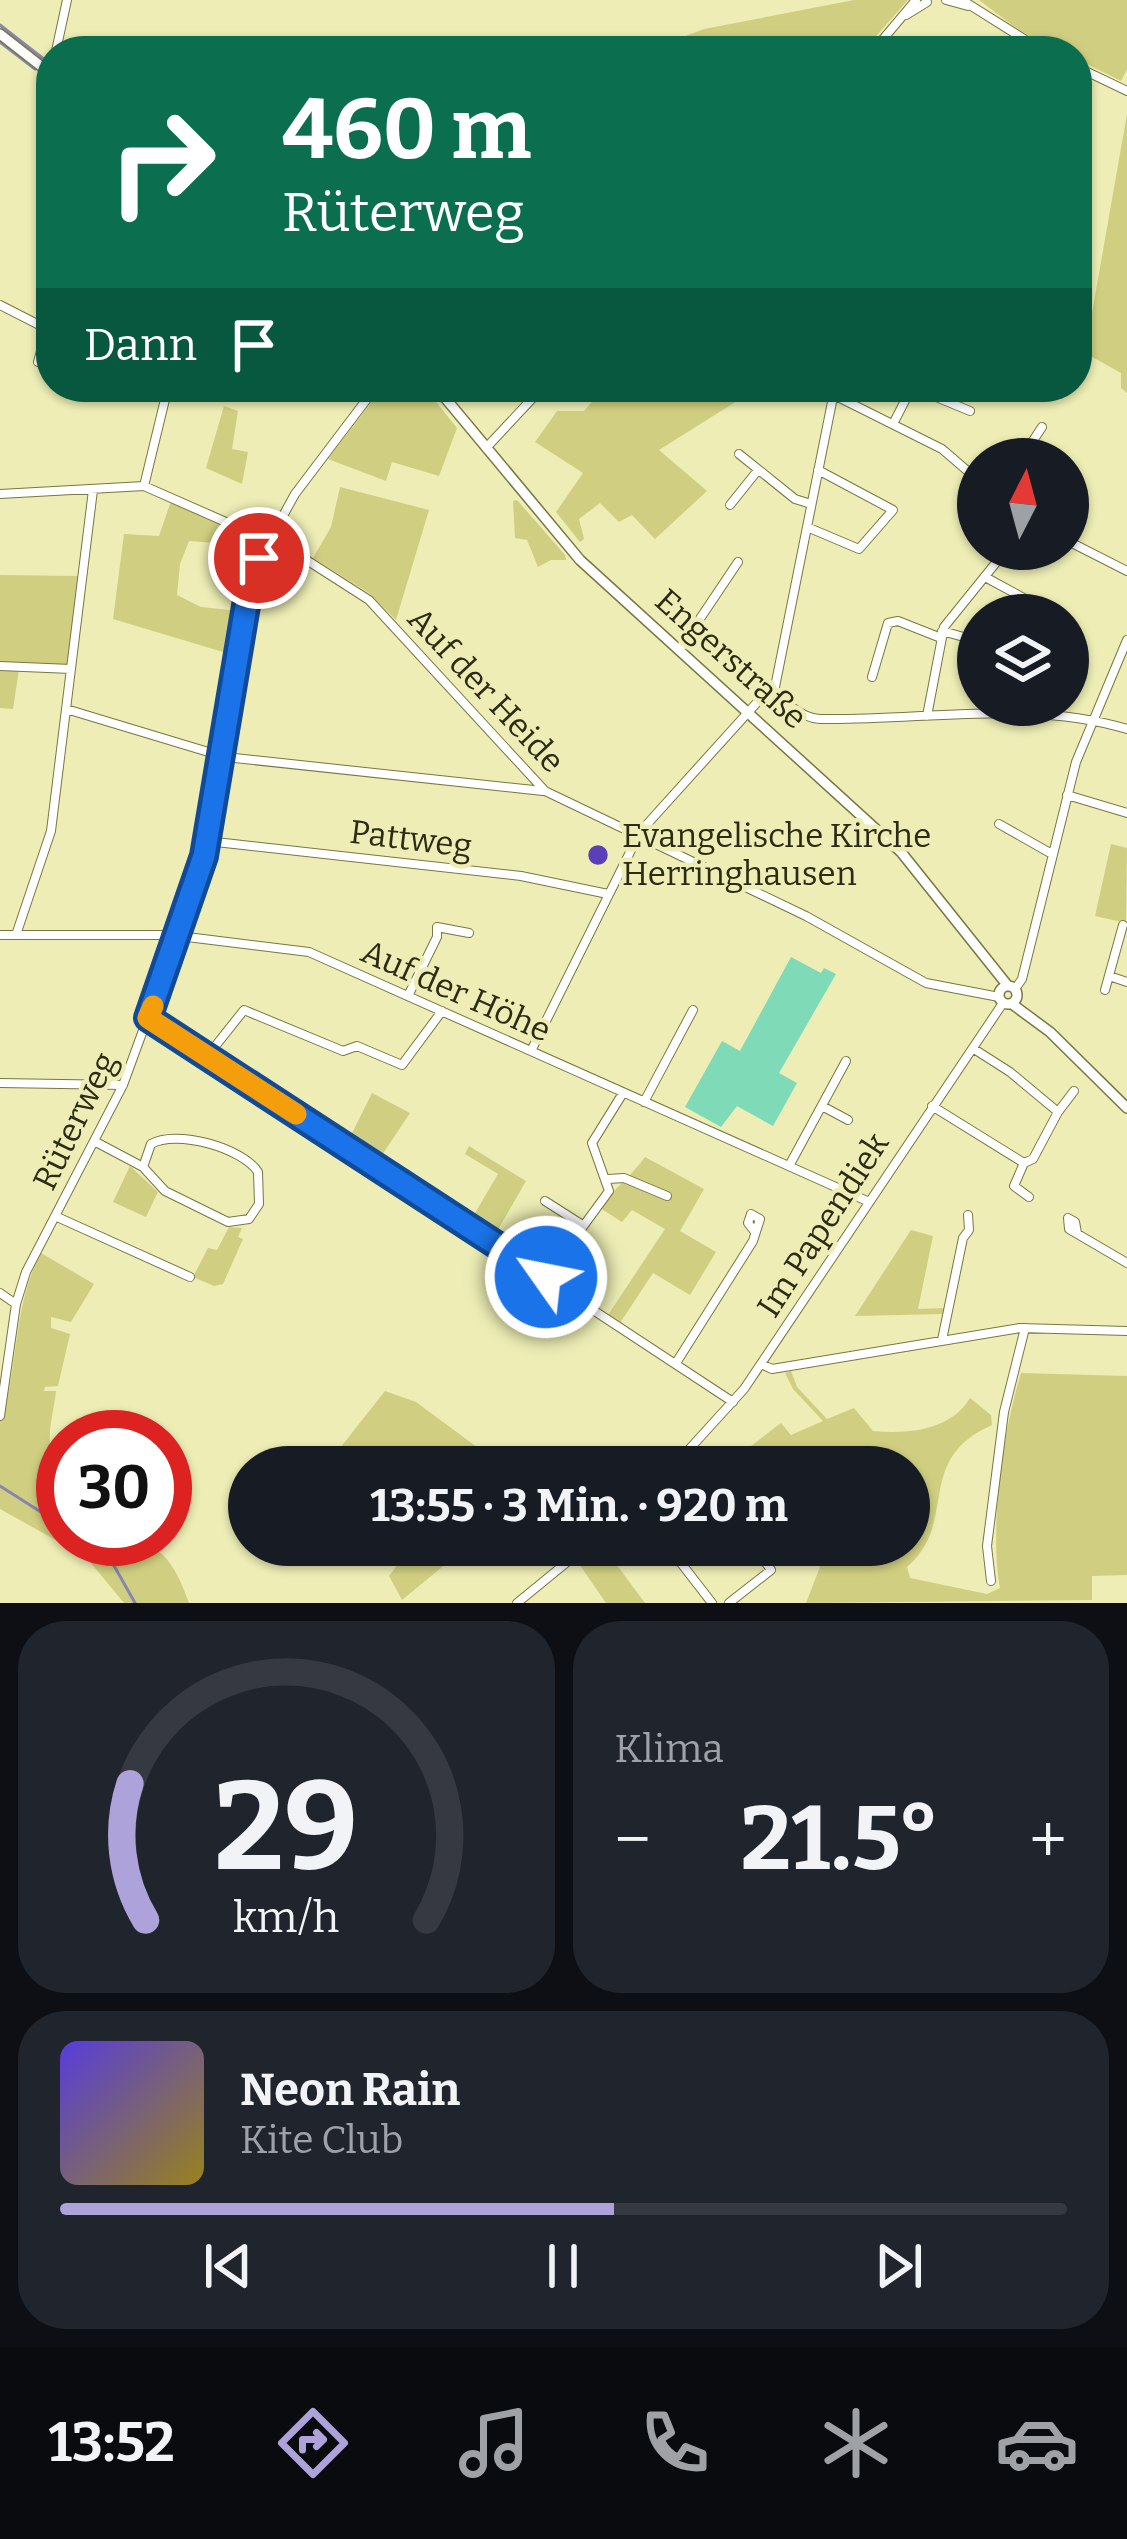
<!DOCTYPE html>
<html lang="de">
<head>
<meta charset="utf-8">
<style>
  body { margin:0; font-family:Bitter,serif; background:#20242c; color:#f1f3f6; height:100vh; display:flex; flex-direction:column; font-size:45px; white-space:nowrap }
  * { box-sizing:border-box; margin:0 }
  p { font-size:39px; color:#9ea1a6 }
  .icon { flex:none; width:66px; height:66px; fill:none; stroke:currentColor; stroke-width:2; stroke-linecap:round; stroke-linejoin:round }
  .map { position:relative; height:1603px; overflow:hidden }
  .sheet { display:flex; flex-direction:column; gap:18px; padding:18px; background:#0d0f14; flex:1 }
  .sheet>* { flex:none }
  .hud { position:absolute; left:36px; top:36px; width:1056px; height:366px; border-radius:48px; box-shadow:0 3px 9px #0004; background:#0b6e4f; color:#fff; overflow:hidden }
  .needle { width:78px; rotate:6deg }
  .fabs { position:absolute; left:957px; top:438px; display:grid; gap:24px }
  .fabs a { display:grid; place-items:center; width:132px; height:132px; border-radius:50%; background:#171b24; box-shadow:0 3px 9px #0004; font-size:60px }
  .speed { position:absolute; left:36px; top:1410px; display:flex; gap:24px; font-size:60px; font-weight:700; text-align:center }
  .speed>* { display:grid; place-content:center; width:156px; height:156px; border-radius:50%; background:#171b24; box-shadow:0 3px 9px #0004; line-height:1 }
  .speed .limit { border:18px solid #d22; background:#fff; color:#111 }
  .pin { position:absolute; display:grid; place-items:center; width:102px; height:102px; color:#fff; margin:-51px; border:6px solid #fff; border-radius:50%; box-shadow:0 3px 12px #0007 }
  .me { position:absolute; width:132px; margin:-66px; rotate:303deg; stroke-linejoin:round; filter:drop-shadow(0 0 9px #0008) }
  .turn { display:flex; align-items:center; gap:42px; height:252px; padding:0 48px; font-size:54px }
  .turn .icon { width:156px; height:156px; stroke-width:2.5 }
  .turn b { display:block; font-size:84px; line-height:102px }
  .then { display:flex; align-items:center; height:114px; padding:0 48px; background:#0003; gap:24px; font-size:45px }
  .big { font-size:90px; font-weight:700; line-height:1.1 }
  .sheet .widget { flex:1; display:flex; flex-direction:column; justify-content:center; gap:18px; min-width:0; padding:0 42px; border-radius:48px; background:#20242c }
  .sheet .dial { align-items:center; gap:0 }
  .dial svg { height:312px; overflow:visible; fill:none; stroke:#363941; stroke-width:7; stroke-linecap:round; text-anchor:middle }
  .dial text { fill:#f1f3f6; stroke:none }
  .song { display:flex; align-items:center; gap:36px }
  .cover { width:144px; height:144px; border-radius:18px; background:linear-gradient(135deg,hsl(250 70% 55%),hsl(50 70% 35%)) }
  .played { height:12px; border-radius:6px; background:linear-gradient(90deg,#aea2da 55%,#363941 55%) }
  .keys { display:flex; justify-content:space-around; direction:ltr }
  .heat { display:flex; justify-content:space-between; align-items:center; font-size:66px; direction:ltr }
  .sheet .tiles { flex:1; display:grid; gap:18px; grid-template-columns:1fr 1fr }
  .widget:last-child { grid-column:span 2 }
  .trip { position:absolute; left:228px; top:1446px; width:702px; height:120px; border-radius:60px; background:#171b24; box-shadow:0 3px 9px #0004; font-weight:700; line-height:120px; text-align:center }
  .menu { display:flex; height:192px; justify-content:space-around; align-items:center; background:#090b0e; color:#9ea1a6 }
  .menu .icon { width:84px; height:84px }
  .menu .active { color:#aea2da }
  .menu b { font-size:54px; color:#f1f3f6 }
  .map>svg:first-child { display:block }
  .green { fill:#d0cf81 }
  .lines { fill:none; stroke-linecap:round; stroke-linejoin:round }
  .stream { stroke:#8985b0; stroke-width:3 }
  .building { fill:#7edab7 }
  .minor-casing { stroke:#777743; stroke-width:10 }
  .major-casing { stroke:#777743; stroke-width:12 }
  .minor { stroke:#fff; stroke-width:8 }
  .major { stroke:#fff; stroke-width:9 }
  .route-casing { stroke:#114b97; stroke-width:30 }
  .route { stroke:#1a73e8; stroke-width:21 }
  .slow { stroke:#f59e0b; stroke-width:21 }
  .poi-dot { fill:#5b3fb8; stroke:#ededb5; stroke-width:4.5 }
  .labels { text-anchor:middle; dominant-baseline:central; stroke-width:9; stroke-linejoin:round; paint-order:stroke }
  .street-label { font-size:33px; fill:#2b2b16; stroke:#ededb5 }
  .poi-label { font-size:33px; fill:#2b2b16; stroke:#ededb5; text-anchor:start }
</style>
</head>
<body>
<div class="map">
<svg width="1127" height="1603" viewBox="0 0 1127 1603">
  <rect width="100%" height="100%" fill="#ededb5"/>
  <path class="green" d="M854,0H908L863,51H646L704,29Z
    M979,0H1127V69L1121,81L1077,59V51C1041,51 1007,21 979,0Z
    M1127,114V393L1121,388V373L1085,353Z
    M383,387H424L457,428L439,476L392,462L386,481L328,459Z
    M604,387H745L737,401L659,450L707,491L655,539L632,515L619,522L600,503L579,519L584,539L580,542L556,512L583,473L535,442L557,411H584Z
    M224,406L238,411L232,449L248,452L242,484L206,468Z
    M340,487L429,510L396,620L369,593L313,558L331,527Z
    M517,500L565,555L566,560H551L538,567L527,540L515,538L513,501Z
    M171,501L258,541L250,562L217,552L216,543L189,541L180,564L177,595L201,607L239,611L233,655L113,619L124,534L159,536Z
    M0,575L80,576L68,665L20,663L13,709L0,708Z
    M1111,844L1127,848L1126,923L1095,916Z
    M372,1093L410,1113L376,1164L346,1145Z
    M469,1146L526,1181L492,1240L468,1225L498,1174L465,1154Z
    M645,1157L704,1189L680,1231L716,1252L690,1295L653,1273L620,1323L608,1315L665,1229L632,1210L622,1222L600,1208C614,1188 631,1177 645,1157Z
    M130,1166L158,1192L146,1217L113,1202Z
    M229,1227L242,1228L238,1237L243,1239L223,1284L214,1286L193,1277L208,1248L217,1250Z
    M911,1230L933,1236L918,1309L945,1308L944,1314L855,1316Z
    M41,1253L94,1284L71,1322L51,1317V1328L70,1334L58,1386L45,1387L44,1391H56C53,1420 40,1452 63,1474V1539C133,1539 163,1527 189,1603H124L86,1557L0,1509V1408H5C18,1357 15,1301 41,1253Z
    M791,1371L797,1387L827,1419L854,1408L873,1431C908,1434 950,1431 970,1398L991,1415L992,1425C913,1460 960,1521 907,1567L910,1578L987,1594L1000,1588C989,1528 1003,1431 1021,1373L1127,1376V1575L1092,1576V1600L806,1603L820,1567L801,1545H909V1467H732L729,1463L781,1423L791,1435L823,1421L793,1389L785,1373Z
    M385,1391L416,1402L504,1467H325Z
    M379,1545H469L402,1600L389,1576L398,1564Z
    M597,1545H602L645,1603H606L577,1561Z"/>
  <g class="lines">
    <path class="stream" d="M0,25L45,60
      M0,42L35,69
      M47,79L51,82
      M0,1486L63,1526
      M84,1539L108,1555L135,1603"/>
  </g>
  <path class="building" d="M791,957L821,973L824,968L836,974L779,1073L797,1083L773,1126L737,1106L721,1127L685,1107L722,1041L740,1051Z"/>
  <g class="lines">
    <defs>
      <path id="minor" d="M946,0L968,6
        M962,0L1043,51
        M906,15L927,2
        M56,51L67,0
        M873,51L916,0
        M1077,67L1127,91
        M0,305L51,331
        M38,362L47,329
        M818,387L942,449L978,480
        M893,424L912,387L970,411
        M486,448L543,387
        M739,454L795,499L811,504
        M1021,459L1042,427
        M144,486L168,387
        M0,494L144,486L294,552L369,600L545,791L806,916L926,983L999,997
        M730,505L758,470
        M807,527L859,549L893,510L818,470
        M1068,541L1127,571
        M985,577L1055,615
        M942,631L978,641
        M679,650L738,562
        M0,666L71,669
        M872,677L888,623L898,621L941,638
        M773,697L835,387
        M66,709L225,757L543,791
        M927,716L944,627L1007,549
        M1067,795L1127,813
        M999,824L1052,854
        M207,841L521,876L608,894
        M0,935H171L309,952L867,1201
        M16,935L51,831L93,490
        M1109,976L1127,982
        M1015,989L1022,979L1076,762L1127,640
        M1105,990L1123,925
        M408,996L437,937V927L469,933
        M149,1018L733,1402
        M531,1051L640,832L761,698C786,694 796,718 820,719C921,721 1028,699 1127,729
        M209,1054L244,1010L343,1051L357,1046L402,1065L442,1011
        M0,1083L123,1085
        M644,1102L693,1010
        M822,1106L848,1120
        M932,1106L1024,1163L1033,1159L1058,1112L1010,1072L974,1049
        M1058,1112L1074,1091
        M94,1141L143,1167L165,1191L228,1222L249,1219L259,1204L258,1172C243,1148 176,1129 151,1144L143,1167
        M1024,1163L1014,1186L1029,1197
        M789,1166L846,1061
        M608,1179L624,1178L667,1196
        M545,1201L581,1224
        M55,1216L190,1277
        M1077,1233L1075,1222L1068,1218L1069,1229L1127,1263
        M546,1277L609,1191L592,1143L623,1093
        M0,1293L16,1304
        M942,1340L963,1238L969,1230L968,1215
        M676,1363L753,1241L760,1219L751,1214L748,1223L755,1232
        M761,1364L772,1369L1020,1328L1127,1331
        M0,1416L16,1304L26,1272L123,1085L194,891L207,841L255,567L295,494L376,387
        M673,1467L744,1389L1003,1003
        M667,1545L712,1603
        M991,1581L987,1546L1004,1412L1025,1328
        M517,1603L588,1545
        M729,1603L771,1570L753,1545"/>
      <path id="major" d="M0,34L51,74
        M436,387L580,560L901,852L1008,986
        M999 995a9 9 0 1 1 18 0a9 9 0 1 1-18 0Z
        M1012,1004L1050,1032L1127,1108"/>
    </defs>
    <use href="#minor" class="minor-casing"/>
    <use href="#major" class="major-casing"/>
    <use href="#minor" class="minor"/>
    <use href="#major" class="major"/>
  </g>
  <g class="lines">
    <defs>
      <path id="route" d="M259,558L249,588L204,856L148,1018L546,1277"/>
    </defs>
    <use href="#route" class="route-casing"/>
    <use href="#route" class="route"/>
    <path class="slow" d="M153,1006L148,1018L296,1114"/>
  </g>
  <circle class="poi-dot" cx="598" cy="855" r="12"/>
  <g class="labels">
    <g class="street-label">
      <text transform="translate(731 659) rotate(42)">Engerstraße</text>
      <text transform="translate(486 690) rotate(47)">Auf der Heide</text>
      <text transform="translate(411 839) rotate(7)">Pattweg</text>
      <text transform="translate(456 991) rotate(24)">Auf der Höhe</text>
      <text transform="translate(75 1121) rotate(-64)">Rüterweg</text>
      <text transform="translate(823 1225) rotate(-57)">Im Papendiek</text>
    </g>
    <g class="poi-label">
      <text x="622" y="836">Evangelische Kirche<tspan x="622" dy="38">Herringhausen</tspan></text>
    </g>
  </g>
</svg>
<div class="fabs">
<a><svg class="needle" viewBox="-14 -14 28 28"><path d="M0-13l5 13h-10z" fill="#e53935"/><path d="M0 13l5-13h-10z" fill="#9ea1a6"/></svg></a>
<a><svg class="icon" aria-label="layers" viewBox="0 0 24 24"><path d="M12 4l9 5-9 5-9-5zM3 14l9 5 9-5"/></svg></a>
</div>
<div class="speed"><div class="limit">30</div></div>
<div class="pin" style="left:259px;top:558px;background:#d93025"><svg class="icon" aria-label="arrive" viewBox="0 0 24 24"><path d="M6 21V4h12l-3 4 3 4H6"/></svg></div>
<svg class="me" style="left:546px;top:1277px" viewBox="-20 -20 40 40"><circle r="17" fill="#1a73e8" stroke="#fff" stroke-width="3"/><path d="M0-11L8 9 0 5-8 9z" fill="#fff"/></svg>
<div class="trip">13:55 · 3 Min. · 920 m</div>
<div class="hud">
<div class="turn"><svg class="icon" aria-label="right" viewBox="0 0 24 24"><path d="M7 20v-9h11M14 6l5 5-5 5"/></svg><div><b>460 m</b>Rüterweg</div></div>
<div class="then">Dann<svg class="icon" aria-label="arrive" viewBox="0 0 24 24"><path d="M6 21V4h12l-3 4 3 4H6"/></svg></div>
</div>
</div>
<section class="sheet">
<div class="tiles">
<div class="widget dial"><svg viewBox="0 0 100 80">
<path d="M14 69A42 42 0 1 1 86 69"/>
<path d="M14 69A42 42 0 0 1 10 34" stroke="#aea2da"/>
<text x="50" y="56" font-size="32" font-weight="700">29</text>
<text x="50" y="72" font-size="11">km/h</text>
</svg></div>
<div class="widget"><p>Klima</p>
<div class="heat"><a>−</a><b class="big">21.5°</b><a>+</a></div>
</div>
<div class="widget">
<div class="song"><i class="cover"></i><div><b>Neon Rain</b><p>Kite Club</p></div></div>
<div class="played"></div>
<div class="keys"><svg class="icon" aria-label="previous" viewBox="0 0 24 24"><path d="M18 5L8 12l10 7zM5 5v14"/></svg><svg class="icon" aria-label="pause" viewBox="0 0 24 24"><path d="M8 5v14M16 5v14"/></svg><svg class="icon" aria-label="next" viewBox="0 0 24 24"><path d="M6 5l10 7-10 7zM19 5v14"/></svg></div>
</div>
</div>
</section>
<nav class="menu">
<b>13:52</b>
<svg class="icon active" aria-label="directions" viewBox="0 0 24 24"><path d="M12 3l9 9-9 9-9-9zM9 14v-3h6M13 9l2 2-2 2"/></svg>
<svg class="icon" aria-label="music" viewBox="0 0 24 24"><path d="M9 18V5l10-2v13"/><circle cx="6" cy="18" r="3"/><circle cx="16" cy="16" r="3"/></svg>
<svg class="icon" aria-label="phone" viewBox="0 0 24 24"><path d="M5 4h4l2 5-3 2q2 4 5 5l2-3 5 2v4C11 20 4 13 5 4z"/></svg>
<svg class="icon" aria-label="climate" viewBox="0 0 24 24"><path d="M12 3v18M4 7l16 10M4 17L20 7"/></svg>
<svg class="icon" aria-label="car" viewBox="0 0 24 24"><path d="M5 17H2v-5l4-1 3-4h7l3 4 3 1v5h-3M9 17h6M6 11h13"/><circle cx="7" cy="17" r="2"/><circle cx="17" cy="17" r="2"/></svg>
</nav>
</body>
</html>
